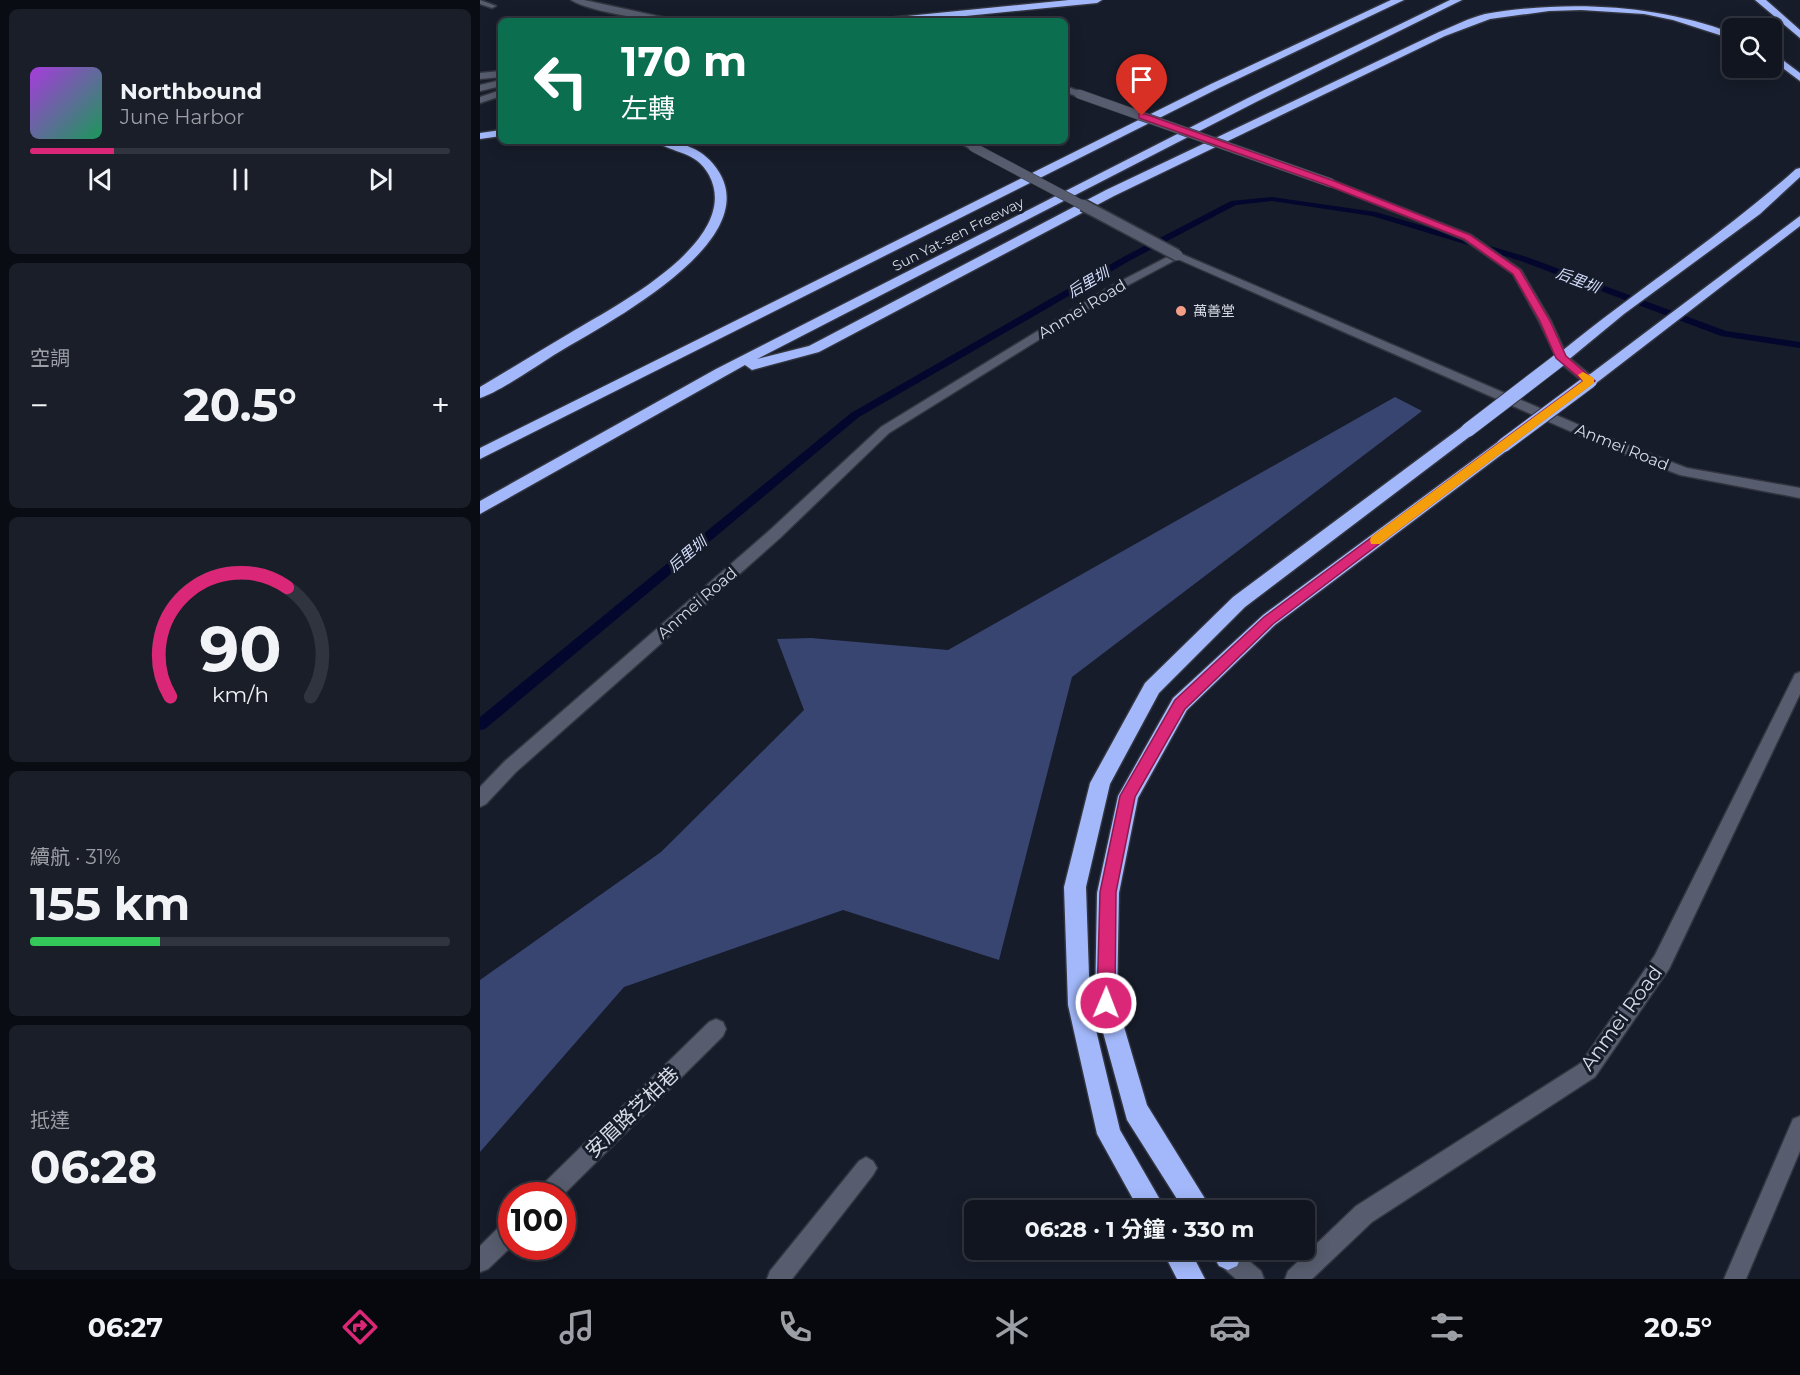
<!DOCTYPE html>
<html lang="zh-TW">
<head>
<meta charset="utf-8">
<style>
  body { margin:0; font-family:Montserrat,"Noto Sans TC",sans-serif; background:#1a1e29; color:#f1f3f6; height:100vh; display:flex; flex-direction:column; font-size:22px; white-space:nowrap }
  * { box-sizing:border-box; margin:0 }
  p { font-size:20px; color:#9c9fa5 }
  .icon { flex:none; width:33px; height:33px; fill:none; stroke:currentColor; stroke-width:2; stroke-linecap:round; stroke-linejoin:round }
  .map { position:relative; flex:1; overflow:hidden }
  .side { display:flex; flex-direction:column; gap:9px; padding:9px; background:#090c12; width:480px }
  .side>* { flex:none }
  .hud { position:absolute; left:18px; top:18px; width:570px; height:126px; border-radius:9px; box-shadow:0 3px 15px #0003,0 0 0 2px #30343e; background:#0b6e4f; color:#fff; overflow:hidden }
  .tools { position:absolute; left:1242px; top:18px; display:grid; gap:12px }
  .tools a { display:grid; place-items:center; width:60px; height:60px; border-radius:9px; background:#111520; box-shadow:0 3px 15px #0003,0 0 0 2px #30343e; font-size:30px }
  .speed { position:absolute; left:18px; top:1182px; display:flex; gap:12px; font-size:30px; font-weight:700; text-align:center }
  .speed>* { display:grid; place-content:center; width:78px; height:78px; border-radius:50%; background:#111520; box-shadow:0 3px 15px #0003,0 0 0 2px #30343e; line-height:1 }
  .speed .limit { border:9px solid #d22; background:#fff; color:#111 }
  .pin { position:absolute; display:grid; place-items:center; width:51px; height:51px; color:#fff; margin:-62px -26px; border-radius:50% 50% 50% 0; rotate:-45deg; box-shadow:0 0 6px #0007 }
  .pin .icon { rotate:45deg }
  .me { position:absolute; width:66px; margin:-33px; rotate:1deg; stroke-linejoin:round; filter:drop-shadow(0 0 4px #0008) }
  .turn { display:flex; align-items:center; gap:21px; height:126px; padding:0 24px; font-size:27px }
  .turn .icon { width:78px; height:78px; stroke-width:2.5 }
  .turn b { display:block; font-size:42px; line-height:51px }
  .big { font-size:45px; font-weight:700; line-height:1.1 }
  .side .widget { flex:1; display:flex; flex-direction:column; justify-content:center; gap:9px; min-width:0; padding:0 21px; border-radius:9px; background:#1a1e29 }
  .side .dial { align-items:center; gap:0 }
  .dial svg { height:156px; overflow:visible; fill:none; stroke:#30343e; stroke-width:7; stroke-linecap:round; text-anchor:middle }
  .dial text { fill:#f1f3f6; stroke:none }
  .song { display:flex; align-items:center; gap:18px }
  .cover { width:72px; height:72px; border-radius:9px; background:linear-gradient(135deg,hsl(280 70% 55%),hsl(150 70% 35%)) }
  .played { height:6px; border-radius:3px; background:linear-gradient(90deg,#db2777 20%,#30343e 20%) }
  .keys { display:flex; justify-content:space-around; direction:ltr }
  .heat { display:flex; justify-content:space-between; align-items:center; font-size:33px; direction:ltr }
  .charge { height:9px; border-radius:4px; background:linear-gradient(90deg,#34c759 31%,#30343e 0) }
  .trip { position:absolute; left:484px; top:1200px; width:351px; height:60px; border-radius:9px; background:#111520; box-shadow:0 3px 15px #0003,0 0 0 2px #30343e; font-weight:700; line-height:60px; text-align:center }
  .menu { display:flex; height:96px; justify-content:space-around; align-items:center; background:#07080d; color:#9c9fa5 }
  .menu .icon { width:42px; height:42px }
  .menu .active { color:#db2777 }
  .menu b { font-size:27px; color:#f1f3f6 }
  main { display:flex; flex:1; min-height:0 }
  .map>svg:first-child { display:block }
  .forest { fill:#384571 }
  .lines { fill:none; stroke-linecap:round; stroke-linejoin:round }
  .stream { fill:#04072d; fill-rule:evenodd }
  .lane-casing { stroke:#323540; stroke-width:3 }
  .street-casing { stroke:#323540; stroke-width:3 }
  .secondary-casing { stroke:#323540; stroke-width:3 }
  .highway-casing { stroke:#323540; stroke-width:3 }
  .lane { fill:#575d6e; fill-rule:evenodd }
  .street { fill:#575d6e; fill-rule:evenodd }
  .secondary { fill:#575d6e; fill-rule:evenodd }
  .highway { fill:#a2b8fa; fill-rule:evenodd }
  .lane-bridge-casing { stroke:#323540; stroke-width:10; stroke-linecap:butt }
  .secondary-bridge-far1-casing { stroke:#323540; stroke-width:10; stroke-linecap:butt }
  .secondary-bridge-casing { stroke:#323540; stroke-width:14; stroke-linecap:butt }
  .highway-bridge-casing { stroke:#323540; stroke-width:16; stroke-linecap:butt }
  .lane-bridge { stroke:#575d6e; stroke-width:9 }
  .secondary-bridge-far1 { stroke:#575d6e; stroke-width:9 }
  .secondary-bridge { stroke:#575d6e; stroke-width:11 }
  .highway-bridge { stroke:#a2b8fa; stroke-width:14 }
  .route { fill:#db2777; stroke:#8e194d; stroke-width:1.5 }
  .slow { fill:#f59e0b }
  .poi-dot { fill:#f49e87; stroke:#171c2a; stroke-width:2 }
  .labels { text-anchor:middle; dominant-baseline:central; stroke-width:6; stroke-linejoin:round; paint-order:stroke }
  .far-street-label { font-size:14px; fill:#d6dae4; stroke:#171c2a }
  .far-poi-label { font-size:14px; fill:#d6dae4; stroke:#171c2a; text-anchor:start }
  .far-water-label { font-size:15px; font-style:italic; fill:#d2ddfb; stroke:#171c2a }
  .street-label { font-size:16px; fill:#d6dae4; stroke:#171c2a }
  .near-street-label { font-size:20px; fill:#d6dae4; stroke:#171c2a }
</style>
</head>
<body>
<main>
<section class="side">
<div class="widget">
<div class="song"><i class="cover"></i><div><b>Northbound</b><p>June Harbor</p></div></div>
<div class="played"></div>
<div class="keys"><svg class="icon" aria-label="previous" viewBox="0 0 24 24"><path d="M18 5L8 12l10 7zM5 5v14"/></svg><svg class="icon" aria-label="pause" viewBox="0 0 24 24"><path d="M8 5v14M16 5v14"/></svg><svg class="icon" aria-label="next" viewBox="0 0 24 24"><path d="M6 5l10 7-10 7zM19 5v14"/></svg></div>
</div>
<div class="widget"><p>空調</p>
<div class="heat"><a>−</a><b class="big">20.5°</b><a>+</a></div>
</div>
<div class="widget dial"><svg viewBox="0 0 100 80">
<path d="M14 69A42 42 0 1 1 86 69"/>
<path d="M14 69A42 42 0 0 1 74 13" stroke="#db2777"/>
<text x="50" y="56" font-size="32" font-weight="700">90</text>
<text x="50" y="72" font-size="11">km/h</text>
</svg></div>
<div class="widget"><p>續航 · 31%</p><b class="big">155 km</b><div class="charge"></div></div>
<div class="widget"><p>抵達</p><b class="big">06:28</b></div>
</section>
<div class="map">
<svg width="1320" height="1279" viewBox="0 0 1320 1279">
  <rect width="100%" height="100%" fill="#171c2a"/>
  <path class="forest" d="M915,397L942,411L592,677L519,960L363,910L144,987L0,1152V980L181,852L324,710L297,639L331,638L468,650Z"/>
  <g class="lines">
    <path class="stream" d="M792,197L896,212L1047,257L1246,331L1320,342V348L1241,336L1041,261L892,216L792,201L756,205L651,260L379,417L5,729L0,730V717L371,413L645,256L751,201Z"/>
    <defs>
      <path id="lane" d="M0,0L16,6L12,8L0,4Z
        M21,71V77L0,79V73Z
        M21,80V86L0,91V85Z
        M585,86L602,92L603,94L599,97L585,92Z
        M21,90V96L0,103V97Z
        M848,181H854L991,235L1041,270L1071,321L1087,356L1114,378V384H1106L1078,361L1059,321L1033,274L983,239L848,185Z
        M236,1019L243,1022L246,1029L243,1036L82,1196H57L59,1188L229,1022Z
        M1320,1116V1151L1266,1279H1244L1313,1119Z
        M386,1157L393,1161L397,1168L393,1175L312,1279H287L290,1271L379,1161Z
        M32,1219V1246L8,1269L0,1272V1246L24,1222Z
        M740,1250H756L781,1271L784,1279H756L740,1265L737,1257Z"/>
      <path id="street" d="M697,252L701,253V257L639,290L409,433L300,538L36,772L6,804L0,807V787L24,762L290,530L401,427L631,286Z"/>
      <path id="secondary" d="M91,0H104L200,21C174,21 113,13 91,0Z
        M478,141H490L498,147L490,149Z
        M697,252L1134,440L1207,468L1320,488V498L1200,475L1124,446L693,257V253Z
        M1320,672V694L1189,969L1115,1077L892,1222L832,1279H805L808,1271L876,1206L1101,1063L1175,955L1315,674Z"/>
      <path id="highway" d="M589,0H622L617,3L436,21H402L407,18Z
        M911,0H924L739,88L0,459V448L731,84Z
        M970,0H982L776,102L277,359L329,346L626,190L959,32C974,26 989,18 1005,14C1086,0 1176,4 1252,33V39L1193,20L1164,14L1101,10L1069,11L1010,19L965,36L634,196L339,352L272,370L265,365L0,514V501L236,369L768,98Z
        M1275,0H1286L1320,30V38Z
        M1292,52L1320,73V81L1292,60Z
        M21,130V136L0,139V133Z
        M176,141C202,141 225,149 239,172C283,243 125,324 79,352C59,364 20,392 0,398V387C30,369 60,351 90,333C133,307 264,241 229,175C216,150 192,154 176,141Z
        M1320,168V177L1280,214L1144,314L1087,361H1077L1075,358L1077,355C1155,291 1241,236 1316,169Z
        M1320,216V226L1115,384H1105L1103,381L1105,378Z
        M988,425L996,430L993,434L765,607L679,693L630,784L606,887L610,1005L640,1130L686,1210H659L617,1134L588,1005L584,887L610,783L665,683L753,597L983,426Z
        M1024,440L1029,441L1032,445L1029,449L795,625L707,710L658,798L639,893L637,1003L667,1105L732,1210H704L647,1120L615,1003L617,893L638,796L693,698L783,615L1019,441Z
        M682,1250H710L725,1279H697Z
        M730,1250H758L761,1257L757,1266L748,1270L739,1266Z"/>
    </defs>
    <use href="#lane" class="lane-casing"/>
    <use href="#street" class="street-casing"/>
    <use href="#secondary" class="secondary-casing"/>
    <use href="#highway" class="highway-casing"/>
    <use href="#lane" class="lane"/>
    <use href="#street" class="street"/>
    <use href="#secondary" class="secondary"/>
    <use href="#highway" class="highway"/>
    <defs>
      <path id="lane-bridge" d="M599,94L851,183"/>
      <path id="secondary-bridge-far1" d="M493,147L606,207"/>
      <path id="secondary-bridge" d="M603,205L697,255"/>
      <path id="highway-bridge" d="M988,430L1082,358
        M1024,445L1110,381"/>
    </defs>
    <use href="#lane-bridge" class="lane-bridge-casing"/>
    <use href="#secondary-bridge-far1" class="secondary-bridge-far1-casing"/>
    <use href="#secondary-bridge" class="secondary-bridge-casing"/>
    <use href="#highway-bridge" class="highway-bridge-casing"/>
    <use href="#lane-bridge" class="lane-bridge"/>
    <use href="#secondary-bridge-far1" class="secondary-bridge-far1"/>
    <use href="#secondary-bridge" class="secondary-bridge"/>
    <use href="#highway-bridge" class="highway-bridge"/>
  </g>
  <path class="route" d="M659,114H665L854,181L990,235L1040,270L1070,321L1086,356L1115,381L793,624L705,709L655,797L636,892L635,1003L632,1009L626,1011L620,1009L617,1003L620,892L640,796L695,700L784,617L1103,381L1076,358L1060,321L1033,274L984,239L847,185L659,118Z"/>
  <path class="slow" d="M1103,372L1114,378V383L900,544H891L890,540L891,537L1103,381L1098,375Z"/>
  <circle class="poi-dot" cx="701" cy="311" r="6"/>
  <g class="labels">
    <g class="far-street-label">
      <text transform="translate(478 234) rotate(-27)">Sun Yat-sen Freeway</text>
    </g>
    <g class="far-poi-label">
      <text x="713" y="311">萬善堂</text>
    </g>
    <g class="far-water-label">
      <text transform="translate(1098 280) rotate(21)">后里圳</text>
      <text transform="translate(608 282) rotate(-30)">后里圳</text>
      <text transform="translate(207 554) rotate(-40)">后里圳</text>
    </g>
    <g class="street-label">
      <text transform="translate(602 309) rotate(-31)">Anmei Road</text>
      <text transform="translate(1142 447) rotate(22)">Anmei Road</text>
      <text transform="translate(217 603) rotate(-41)">Anmei Road</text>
    </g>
    <g class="near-street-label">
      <text transform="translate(1141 1018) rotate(-54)">Anmei Road</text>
      <text transform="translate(152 1112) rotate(-44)">安眉路芝柏巷</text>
    </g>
  </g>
</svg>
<div class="tools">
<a><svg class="icon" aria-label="search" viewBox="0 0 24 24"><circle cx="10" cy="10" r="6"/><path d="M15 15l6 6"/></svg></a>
</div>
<div class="speed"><div class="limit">100</div></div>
<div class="pin" style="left:662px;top:116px;background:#d93025"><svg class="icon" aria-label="arrive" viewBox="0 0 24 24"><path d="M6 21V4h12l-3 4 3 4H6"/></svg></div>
<svg class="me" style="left:626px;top:1003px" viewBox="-20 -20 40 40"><circle r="17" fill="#db2777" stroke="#fff" stroke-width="3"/><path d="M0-11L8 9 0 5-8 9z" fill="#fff"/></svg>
<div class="trip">06:28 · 1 分鐘 · 330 m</div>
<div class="hud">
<div class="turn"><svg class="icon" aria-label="left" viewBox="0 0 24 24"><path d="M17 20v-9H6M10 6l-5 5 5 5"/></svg><div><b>170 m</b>左轉</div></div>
</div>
</div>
</main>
<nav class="menu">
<b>06:27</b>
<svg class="icon active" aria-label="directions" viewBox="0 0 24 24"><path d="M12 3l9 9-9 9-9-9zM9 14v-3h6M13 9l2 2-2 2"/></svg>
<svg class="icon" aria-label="music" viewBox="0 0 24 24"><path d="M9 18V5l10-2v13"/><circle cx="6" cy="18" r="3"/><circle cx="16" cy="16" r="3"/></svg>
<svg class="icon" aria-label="phone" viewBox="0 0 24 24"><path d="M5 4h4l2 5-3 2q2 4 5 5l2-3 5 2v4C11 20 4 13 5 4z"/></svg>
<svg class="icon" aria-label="climate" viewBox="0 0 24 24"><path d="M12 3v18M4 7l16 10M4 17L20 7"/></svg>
<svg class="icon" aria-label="car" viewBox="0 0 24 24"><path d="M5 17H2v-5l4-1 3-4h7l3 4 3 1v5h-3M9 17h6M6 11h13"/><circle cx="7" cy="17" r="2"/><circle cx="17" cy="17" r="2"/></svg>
<svg class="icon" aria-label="filters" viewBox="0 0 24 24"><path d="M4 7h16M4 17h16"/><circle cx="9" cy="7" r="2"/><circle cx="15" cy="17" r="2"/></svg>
<b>20.5°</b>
</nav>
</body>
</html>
